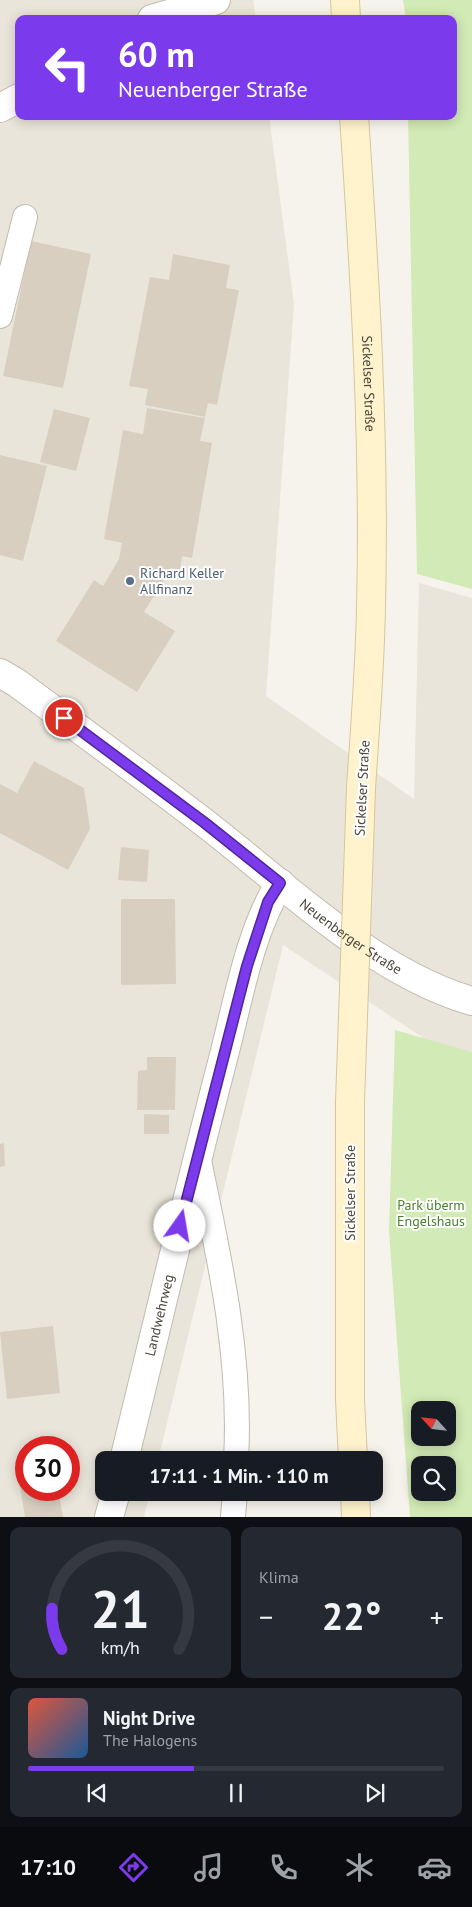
<!DOCTYPE html>
<html lang="de">
<head>
<meta charset="utf-8">
<style>
  body { margin:0; font-family:"PT Sans",sans-serif; background:#242831; color:#f1f3f6; height:100vh; display:flex; flex-direction:column; font-size:19px; white-space:nowrap }
  * { box-sizing:border-box; margin:0 }
  p { font-size:16px; color:#9ea1a6 }
  .icon { flex:none; width:28px; height:28px; fill:none; stroke:currentColor; stroke-width:2; stroke-linecap:round; stroke-linejoin:round }
  .map { position:relative; height:1517px; overflow:hidden }
  .drawer { display:flex; flex-direction:column; gap:10px; padding:10px; background:#0d0f14; flex:1 }
  .drawer>* { flex:none }
  .guide { position:absolute; left:15px; top:15px; width:442px; height:105px; border-radius:10px; box-shadow:0 2px 12px #0003; background:#7c3aed; color:#fff; overflow:hidden }
  .needle { width:32px; rotate:297deg }
  .controls { position:absolute; left:411px; top:1401px; display:grid; gap:10px }
  .controls a { display:grid; place-items:center; width:45px; height:45px; border-radius:10px; background:#171b24; box-shadow:0 2px 12px #0003; font-size:25px }
  .speed { position:absolute; left:15px; top:1436px; display:flex; gap:10px; font-size:25px; font-weight:700; text-align:center }
  .speed>* { display:grid; place-content:center; width:65px; height:65px; border-radius:50%; background:#171b24; box-shadow:0 2px 12px #0003; line-height:1 }
  .speed .limit { border:8px solid #d22; background:#fff; color:#111 }
  .pin { position:absolute; display:grid; place-items:center; width:42px; height:42px; color:#fff; margin:-21px; border:2px solid #fff; border-radius:50%; box-shadow:0 1px 5px #0007 }
  .me { position:absolute; width:55px; margin:-28px; rotate:13deg; stroke-linejoin:round; filter:drop-shadow(0 0 4px #0008) }
  .turn { display:flex; align-items:center; gap:18px; height:105px; padding:0 20px; font-size:22px }
  .turn .icon { width:65px; height:65px; stroke-width:2.5 }
  .turn b { display:block; font-size:35px; line-height:42px }
  .big { font-size:38px; font-weight:800; line-height:1.1 }
  .drawer .widget { flex:1; display:flex; flex-direction:column; justify-content:center; gap:8px; min-width:0; padding:0 18px; border-radius:10px; background:#242831 }
  .drawer .dial { align-items:center; gap:0 }
  .dial svg { height:130px; overflow:visible; fill:none; stroke:#363941; stroke-width:7; stroke-linecap:round; text-anchor:middle }
  .dial text { fill:#f1f3f6; stroke:none }
  .song { display:flex; align-items:center; gap:15px }
  .cover { width:60px; height:60px; border-radius:8px; background:linear-gradient(135deg,hsl(10 70% 55%),hsl(210 70% 35%)) }
  .played { height:5px; border-radius:2px; background:linear-gradient(90deg,#7c3aed 40%,#363941 40%) }
  .keys { display:flex; justify-content:space-around; direction:ltr }
  .heat { display:flex; justify-content:space-between; align-items:center; font-size:28px; direction:ltr }
  .drawer .tiles { flex:1; display:grid; gap:10px; grid-template-columns:1fr 1fr }
  .widget:last-child { grid-column:span 2 }
  .trip { position:absolute; left:95px; top:1451px; width:288px; height:50px; border-radius:10px; background:#171b24; box-shadow:0 2px 12px #0003; font-weight:800; line-height:50px; text-align:center }
  .tab-bar { display:flex; height:80px; justify-content:space-around; align-items:center; background:#090b0e; color:#9ea1a6 }
  .tab-bar .icon { width:35px; height:35px }
  .tab-bar .current { color:#7c3aed }
  .tab-bar b { font-size:22px; color:#f1f3f6 }
  .map>svg:first-child { display:block }
  .residential { fill:#eae5da; fill-rule:evenodd }
  .green { fill:#d2eab5; fill-rule:evenodd }
  .building { fill:#d8cfc1 }
  .lines { fill:none; stroke-linecap:round; stroke-linejoin:round }
  .lane-casing { stroke:#c2bbae; stroke-width:26 }
  .street-casing { stroke:#c2bbae; stroke-width:30 }
  .secondary-casing { stroke:#d6c79b; stroke-width:30 }
  .lane { stroke:#fff; stroke-width:24 }
  .street { stroke:#fff; stroke-width:28 }
  .secondary { stroke:#fff3cd; stroke-width:28 }
  .secondary-bridge-casing { stroke:#d6c79b; stroke-width:30; stroke-linecap:butt }
  .secondary-bridge { stroke:#fff3cd; stroke-width:28 }
  .route-casing { stroke:#51269a; stroke-width:12 }
  .route { stroke:#7c3aed; stroke-width:9 }
  .service-dot { fill:#5c6f8a; stroke:#fff; stroke-width:2 }
  .labels { text-anchor:middle; dominant-baseline:central; stroke-width:4; stroke-linejoin:round; paint-order:stroke }
  .street-label { font-size:14px; fill:#4b4439; stroke:#fff }
  .service-label { font-size:14px; fill:#4e5e75; stroke:#fff; text-anchor:start }
  .park-label { font-size:14px; fill:#4a7f2a; stroke:#fff }
</style>
</head>
<body>
<div class="map">
<svg width="472" height="1517" viewBox="0 0 472 1517">
  <rect width="100%" height="100%" fill="#f6f3ec"/>
  <path class="residential" d="M0,0H253L256,19H19V116H269L294,304L266,696L414,799L419,583L472,598V1052L428,1041L283,945L158,1460H104V1492L150,1493L144,1517H0ZM26,1448H69V1490H26Z"/>
  <path class="green" d="M403,0H472V589L417,574L408,116H454V19H406Z
    M395,1030L472,1052V1517H410L389,1232ZM420,1410H448V1438H420ZM420,1465H448V1492H420Z"/>
  <path class="building" d="M31,241L91,254L63,388L3,376Z
    M173,254L230,265L226,288L239,290L217,405L208,403L205,417L145,405L148,389L129,386L150,277L169,280Z
    M147,408L205,418L200,441L212,443L192,558L182,556L180,570L171,568L144,612L175,631L137,692L56,641L94,580L103,586L119,559L122,543L104,539L123,430L143,434Z
    M54,409L90,418L76,471L40,462Z
    M0,455L47,466L23,561L0,555Z
    M34,761L84,788L90,829L68,870L0,833V784L17,793Z
    M121,847L149,850L147,882L118,880Z
    M121,899H175L176,984L121,985Z
    M147,1057H176L175,1110H137L138,1071L147,1070Z
    M144,1114L169,1115V1134H144Z
    M4,1143L5,1166L0,1167V1144Z
    M53,1326L60,1393L7,1399L0,1332Z
    M26,1485V1490H58L63,1517H25L20,1486Z"/>
  <g class="lines">
    <defs>
      <path id="lane" d="M0,316L25,217
        M198,1156C219,1256 242,1357 236,1460
        M233,1517L235,1492"/>
      <g id="street">
        <path d="M152,19L216,0"/>
        <path d="M0,108L19,98"/>
        <path id="s1" d="M0,673L17,683C80,730 144,776 206,824C285,885 374,973 472,1001"/>
        <path id="s2" d="M124,1460C157,1326 188,1192 223,1059C238,1002 249,933 280,883"/>
        <path d="M109,1517L116,1492"/>
      </g>
      <g id="secondary">
        <path d="M345,0L346,19"/>
        <path id="s3" d="M354,116C365,279 375,443 371,607C370,667 365,728 361,788"/>
        <path d="M350,1102V1399L353,1460"/>
        <path d="M355,1492L356,1517"/>
      </g>
    </defs>
    <use href="#lane" class="lane-casing"/>
    <use href="#street" class="street-casing"/>
    <use href="#secondary" class="secondary-casing"/>
    <use href="#lane" class="lane"/>
    <use href="#street" class="street"/>
    <use href="#secondary" class="secondary"/>
    <defs>
      <path id="secondary-bridge" d="M350,1102L361,788"/>
    </defs>
    <use href="#secondary-bridge" class="secondary-bridge-casing"/>
    <use href="#secondary-bridge" class="secondary-bridge"/>
  </g>
  <g class="lines">
    <defs>
      <path id="route" d="M64,718L205,823L280,883L268,902L247,966L180,1226"/>
    </defs>
    <use href="#route" class="route-casing"/>
    <use href="#route" class="route"/>
  </g>
  <circle class="service-dot" cx="130" cy="581" r="5"/>
  <g class="labels">
    <g class="street-label">
      <text stroke="none"><textPath href="#s3" startOffset="268">Sickelser Straße</textPath></text>
      <text transform="translate(362 788) rotate(-87)">Sickelser Straße</text>
      <text stroke="none"><textPath href="#s1" startOffset="439">Neuenberger Straße</textPath></text>
      <text transform="translate(350 1193) rotate(-90)">Sickelser Straße</text>
      <text stroke="none"><textPath href="#s2" startOffset="149">Landwehrweg</textPath></text>
    </g>
    <g class="service-label">
      <text x="140" y="573">Richard Keller<tspan x="140" dy="16">Allfinanz</tspan></text>
    </g>
    <g class="park-label">
      <text x="431" y="1205">Park überm<tspan x="431" dy="16">Engelshaus</tspan></text>
    </g>
  </g>
</svg>
<div class="controls">
<a><svg class="needle" viewBox="-14 -14 28 28"><path d="M0-13l5 13h-10z" fill="#e53935"/><path d="M0 13l5-13h-10z" fill="#9ea1a6"/></svg></a>
<a><svg class="icon" aria-label="search" viewBox="0 0 24 24"><circle cx="10" cy="10" r="6"/><path d="M15 15l6 6"/></svg></a>
</div>
<div class="speed"><div class="limit">30</div></div>
<div class="pin" style="left:64px;top:718px;background:#d93025"><svg class="icon" aria-label="arrive" viewBox="0 0 24 24"><path d="M6 21V4h12l-3 4 3 4H6"/></svg></div>
<svg class="me" style="left:180px;top:1226px" viewBox="-20 -20 40 40"><circle r="19" fill="#fff"/><path d="M0-13L10 11 0 6-10 11z" fill="#7c3aed"/></svg>
<div class="trip">17:11 · 1 Min. · 110 m</div>
<div class="guide">
<div class="turn"><svg class="icon" aria-label="left" viewBox="0 0 24 24"><path d="M17 20v-9H6M10 6l-5 5 5 5"/></svg><div><b>60 m</b>Neuenberger Straße</div></div>
</div>
</div>
<section class="drawer">
<div class="tiles">
<div class="widget dial"><svg viewBox="0 0 100 80">
<path d="M14 69A42 42 0 1 1 86 69"/>
<path d="M14 69A42 42 0 0 1 8 44" stroke="#7c3aed"/>
<text x="50" y="56" font-size="32" font-weight="700">21</text>
<text x="50" y="72" font-size="11">km/h</text>
</svg></div>
<div class="widget"><p>Klima</p>
<div class="heat"><a>−</a><b class="big">22°</b><a>+</a></div>
</div>
<div class="widget">
<div class="song"><i class="cover"></i><div><b>Night Drive</b><p>The Halogens</p></div></div>
<div class="played"></div>
<div class="keys"><svg class="icon" aria-label="previous" viewBox="0 0 24 24"><path d="M18 5L8 12l10 7zM5 5v14"/></svg><svg class="icon" aria-label="pause" viewBox="0 0 24 24"><path d="M8 5v14M16 5v14"/></svg><svg class="icon" aria-label="next" viewBox="0 0 24 24"><path d="M6 5l10 7-10 7zM19 5v14"/></svg></div>
</div>
</div>
</section>
<nav class="tab-bar">
<b>17:10</b>
<svg class="icon current" aria-label="directions" viewBox="0 0 24 24"><path d="M12 3l9 9-9 9-9-9zM9 14v-3h6M13 9l2 2-2 2"/></svg>
<svg class="icon" aria-label="music" viewBox="0 0 24 24"><path d="M9 18V5l10-2v13"/><circle cx="6" cy="18" r="3"/><circle cx="16" cy="16" r="3"/></svg>
<svg class="icon" aria-label="phone" viewBox="0 0 24 24"><path d="M5 4h4l2 5-3 2q2 4 5 5l2-3 5 2v4C11 20 4 13 5 4z"/></svg>
<svg class="icon" aria-label="climate" viewBox="0 0 24 24"><path d="M12 3v18M4 7l16 10M4 17L20 7"/></svg>
<svg class="icon" aria-label="car" viewBox="0 0 24 24"><path d="M5 17H2v-5l4-1 3-4h7l3 4 3 1v5h-3M9 17h6M6 11h13"/><circle cx="7" cy="17" r="2"/><circle cx="17" cy="17" r="2"/></svg>
</nav>
</body>
</html>
